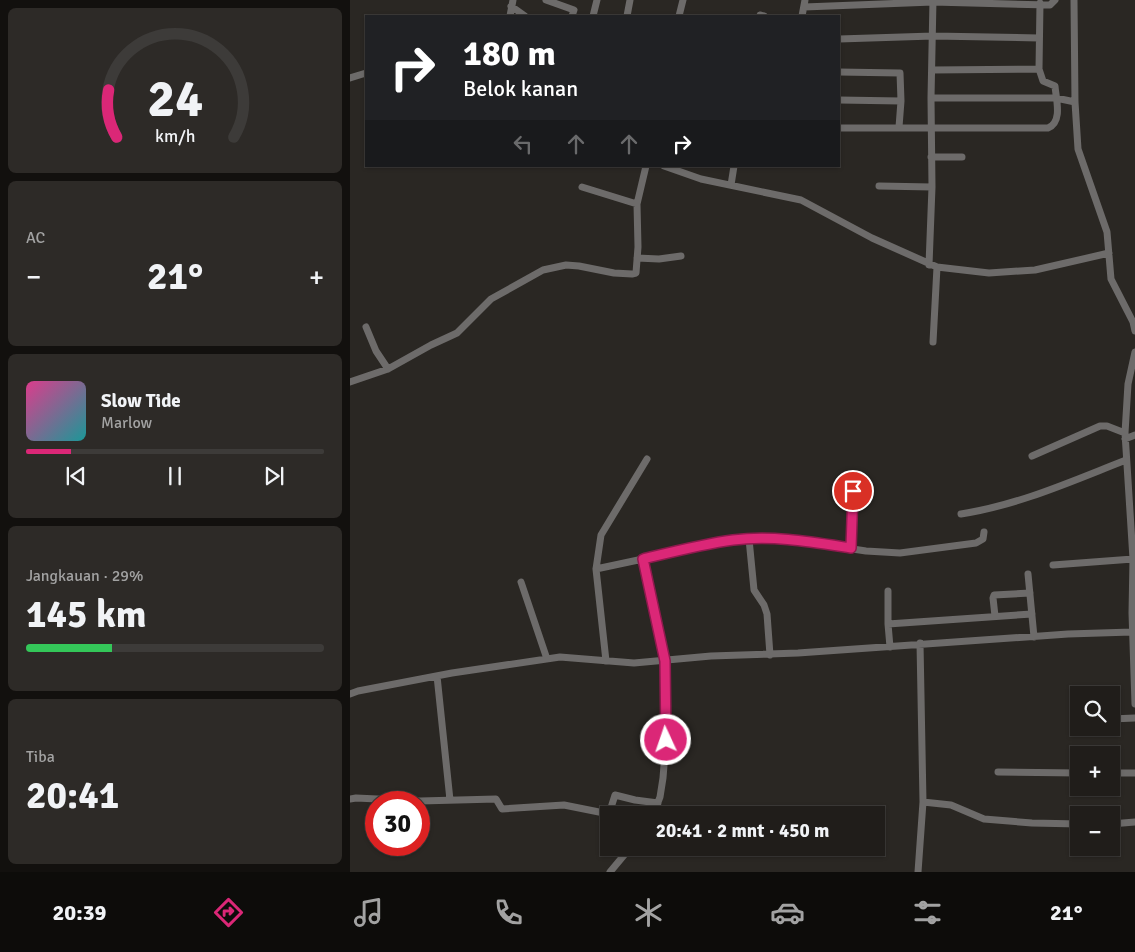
<!DOCTYPE html>
<html lang="id">
<head>
<meta charset="utf-8">
<style>
  body { margin:0; font-family:Signika,sans-serif; background:#2d2a27; color:#f1f3f6; height:100vh; display:flex; flex-direction:column; font-size:19px; white-space:nowrap }
  * { box-sizing:border-box; margin:0 }
  p { font-size:16px; color:#a2a2a2 }
  .icon { flex:none; width:28px; height:28px; fill:none; stroke:currentColor; stroke-width:2; stroke-linecap:round; stroke-linejoin:round }
  .map { position:relative; flex:1; overflow:hidden }
  .details { display:flex; flex-direction:column; gap:8px; padding:8px; background:#12100e; width:350px }
  .details>* { flex:none }
  .guide { position:absolute; left:15px; top:15px; width:475px; height:152px; border-radius:0px; box-shadow:0 1px 4px #0004,0 0 0 1px #3d3b39; background:#202124; color:#fff; overflow:hidden }
  .buttons { position:absolute; left:720px; top:686px; display:grid; gap:10px }
  .buttons a { display:grid; place-items:center; width:50px; height:50px; border-radius:0px; background:#201d1a; box-shadow:0 1px 4px #0004,0 0 0 1px #3d3b39; font-size:25px }
  .speed { position:absolute; left:15px; top:791px; display:flex; gap:10px; font-size:25px; font-weight:700; text-align:center }
  .speed>* { display:grid; place-content:center; width:65px; height:65px; border-radius:50%; background:#201d1a; box-shadow:0 1px 4px #0004,0 0 0 1px #3d3b39; line-height:1 }
  .speed .limit { border:8px solid #d22; background:#fff; color:#111 }
  .pin { position:absolute; display:grid; place-items:center; width:42px; height:42px; color:#fff; margin:-21px; border:2px solid #fff; border-radius:50%; box-shadow:0 1px 5px #0007 }
  .me { position:absolute; width:55px; margin:-28px; rotate:357deg; stroke-linejoin:round; filter:drop-shadow(0 0 4px #0008) }
  .turn { display:flex; align-items:center; gap:18px; height:105px; padding:0 15px; font-size:22px }
  .turn .icon { width:65px; height:65px; stroke-width:2.5 }
  .turn b { display:block; font-size:35px; line-height:42px }
  .lanes { display:flex; align-items:center; height:48px; padding:0 15px; background:#0003; justify-content:center; gap:25px; direction:ltr }
  .lanes .off { opacity:.35 }
  .big { font-size:38px; font-weight:700; line-height:1.1 }
  .details .card { flex:1; display:flex; flex-direction:column; justify-content:center; gap:8px; min-width:0; padding:0 18px; border-radius:8px; background:#2d2a27 }
  .details .dial { align-items:center; gap:0 }
  .dial svg { height:130px; overflow:visible; fill:none; stroke:#3d3b39; stroke-width:7; stroke-linecap:round; text-anchor:middle }
  .dial text { fill:#f1f3f6; stroke:none }
  .song { display:flex; align-items:center; gap:15px }
  .cover { width:60px; height:60px; border-radius:8px; background:linear-gradient(135deg,hsl(330 70% 55%),hsl(180 70% 35%)) }
  .played { height:5px; border-radius:2px; background:linear-gradient(90deg,#db2777 15%,#3d3b39 15%) }
  .keys { display:flex; justify-content:space-around; direction:ltr }
  .heat { display:flex; justify-content:space-between; align-items:center; font-size:28px; direction:ltr }
  .charge { height:8px; border-radius:4px; background:linear-gradient(90deg,#34c759 29%,#3d3b39 0) }
  .trip { position:absolute; left:250px; top:806px; width:285px; height:50px; border-radius:0px; background:#201d1a; box-shadow:0 1px 4px #0004,0 0 0 1px #3d3b39; font-weight:700; line-height:50px; text-align:center }
  .menu { display:flex; height:80px; justify-content:space-around; align-items:center; background:#0d0c0a; color:#a2a2a2 }
  .menu .icon { width:35px; height:35px }
  .menu .selected { color:#db2777 }
  .menu b { font-size:22px; color:#f1f3f6 }
  main { display:flex; flex:1; min-height:0 }
  .map>svg:first-child { display:block }
  .lines { fill:none; stroke-linecap:round; stroke-linejoin:round }
  .minor { stroke:#6d6b6a; stroke-width:7 }
  .route-casing { stroke:#8e194d; stroke-width:12 }
  .route { stroke:#db2777; stroke-width:9 }
</style>
</head>
<body>
<main>
<section class="details">
<div class="card dial"><svg viewBox="0 0 100 80">
<path d="M14 69A42 42 0 1 1 86 69"/>
<path d="M14 69A42 42 0 0 1 9 40" stroke="#db2777"/>
<text x="50" y="56" font-size="32" font-weight="700">24</text>
<text x="50" y="72" font-size="11">km/h</text>
</svg></div>
<div class="card"><p>AC</p>
<div class="heat"><a>−</a><b class="big">21°</b><a>+</a></div>
</div>
<div class="card">
<div class="song"><i class="cover"></i><div><b>Slow Tide</b><p>Marlow</p></div></div>
<div class="played"></div>
<div class="keys"><svg class="icon" aria-label="previous" viewBox="0 0 24 24"><path d="M18 5L8 12l10 7zM5 5v14"/></svg><svg class="icon" aria-label="pause" viewBox="0 0 24 24"><path d="M8 5v14M16 5v14"/></svg><svg class="icon" aria-label="next" viewBox="0 0 24 24"><path d="M6 5l10 7-10 7zM19 5v14"/></svg></div>
</div>
<div class="card"><p>Jangkauan · 29%</p><b class="big">145 km</b><div class="charge"></div></div>
<div class="card"><p>Tiba</p><b class="big">20:41</b></div>
</section>
<div class="map">
<svg width="785" height="872" viewBox="0 0 785 872">
  <rect width="100%" height="100%" fill="#2a2723"/>
  <g class="lines">
    <path class="minor" d="M196,0L224,10L222,16
      M724,0L725,102L728,149L757,232L761,279L783,322L785,331
      M161,6L175,16
      M454,7L583,2L700,5L705,0
      M410,15L414,16
      M160,16L163,0
      M243,16L247,0
      M277,16L280,0
      M329,16L333,0
      M452,16L455,0
      M489,39L583,36L689,38
      M689,69L690,3
      M489,72L550,73L551,101
      M0,78L16,73
      M581,98H706L725,102
      M489,100L551,101L549,127
      M489,128H698C713,122 706,99 705,86L693,81L689,69L582,70
      M581,157H612
      M314,166L351,179L451,200L522,238L587,267L639,273L685,270L759,253
      M381,185L384,166
      M529,186L582,187
      M232,187L287,204
      M287,258L309,259L331,256
      M579,265L582,187L581,98L583,0
      M16,327L26,351L38,369
      M583,342L587,267
      M785,352L778,384L775,433L783,559L782,613L785,704
      M0,382L38,369L81,345L107,333L141,299L193,270L216,265L229,266L264,273L282,274L286,273L288,247L287,204L296,166
      M775,439L785,435
      M682,456L750,426H757L775,433
      M611,514C669,505 722,481 776,460
      M399,539L404,590L414,605L417,614L420,655
      M501,548L503,491
      M293,559L315,661L316,740L313,778L310,797L303,815
      M703,565L783,559
      M246,569L382,540L399,539H436L516,551L550,553L626,543L633,539L634,532
      M678,574L684,637
      M171,582L197,659
      M538,591V624
      M645,616L643,598L644,595L680,593
      M540,647L538,624L682,614
      M256,661L246,569L251,535L297,459
      M87,676L100,800
      M0,694L8,691L102,673L210,657L284,663L361,656L448,653L718,634L782,632
      M761,719L785,718
      M648,772L729,773
      M761,773H785
      M0,799L6,798L70,801L146,799L152,809L214,805L259,814L265,795L285,800L308,803
      M573,802L601,805L634,819L682,823L729,824
      M761,824L785,822
      M260,872L280,848
      M568,872L573,802L570,643"/>
  </g>
  <g class="lines">
    <defs>
      <path id="route" d="M316,740L315,661L293,559C322,552 353,544 383,540C423,535 462,542 501,548L503,491"/>
    </defs>
    <use href="#route" class="route-casing"/>
    <use href="#route" class="route"/>
  </g>
</svg>
<div class="buttons">
<a><svg class="icon" aria-label="search" viewBox="0 0 24 24"><circle cx="10" cy="10" r="6"/><path d="M15 15l6 6"/></svg></a>
<a>+</a>
<a>−</a>
</div>
<div class="speed"><div class="limit">30</div></div>
<div class="pin" style="left:503px;top:491px;background:#d93025"><svg class="icon" aria-label="arrive" viewBox="0 0 24 24"><path d="M6 21V4h12l-3 4 3 4H6"/></svg></div>
<svg class="me" style="left:316px;top:740px" viewBox="-20 -20 40 40"><circle r="17" fill="#db2777" stroke="#fff" stroke-width="3"/><path d="M0-11L8 9 0 5-8 9z" fill="#fff"/></svg>
<div class="trip">20:41 · 2 mnt · 450 m</div>
<div class="guide">
<div class="turn"><svg class="icon" aria-label="right" viewBox="0 0 24 24"><path d="M7 20v-9h11M14 6l5 5-5 5"/></svg><div><b>180 m</b>Belok kanan</div></div>
<div class="lanes"><svg class="icon off" aria-label="left" viewBox="0 0 24 24"><path d="M17 20v-9H6M10 6l-5 5 5 5"/></svg><svg class="icon off" aria-label="ahead" viewBox="0 0 24 24"><path d="M12 20V5M6 11l6-6 6 6"/></svg><svg class="icon off" aria-label="ahead" viewBox="0 0 24 24"><path d="M12 20V5M6 11l6-6 6 6"/></svg><svg class="icon" aria-label="right" viewBox="0 0 24 24"><path d="M7 20v-9h11M14 6l5 5-5 5"/></svg></div>
</div>
</div>
</main>
<nav class="menu">
<b>20:39</b>
<svg class="icon selected" aria-label="directions" viewBox="0 0 24 24"><path d="M12 3l9 9-9 9-9-9zM9 14v-3h6M13 9l2 2-2 2"/></svg>
<svg class="icon" aria-label="music" viewBox="0 0 24 24"><path d="M9 18V5l10-2v13"/><circle cx="6" cy="18" r="3"/><circle cx="16" cy="16" r="3"/></svg>
<svg class="icon" aria-label="phone" viewBox="0 0 24 24"><path d="M5 4h4l2 5-3 2q2 4 5 5l2-3 5 2v4C11 20 4 13 5 4z"/></svg>
<svg class="icon" aria-label="climate" viewBox="0 0 24 24"><path d="M12 3v18M4 7l16 10M4 17L20 7"/></svg>
<svg class="icon" aria-label="car" viewBox="0 0 24 24"><path d="M5 17H2v-5l4-1 3-4h7l3 4 3 1v5h-3M9 17h6M6 11h13"/><circle cx="7" cy="17" r="2"/><circle cx="17" cy="17" r="2"/></svg>
<svg class="icon" aria-label="filters" viewBox="0 0 24 24"><path d="M4 7h16M4 17h16"/><circle cx="9" cy="7" r="2"/><circle cx="15" cy="17" r="2"/></svg>
<b>21°</b>
</nav>
</body>
</html>
